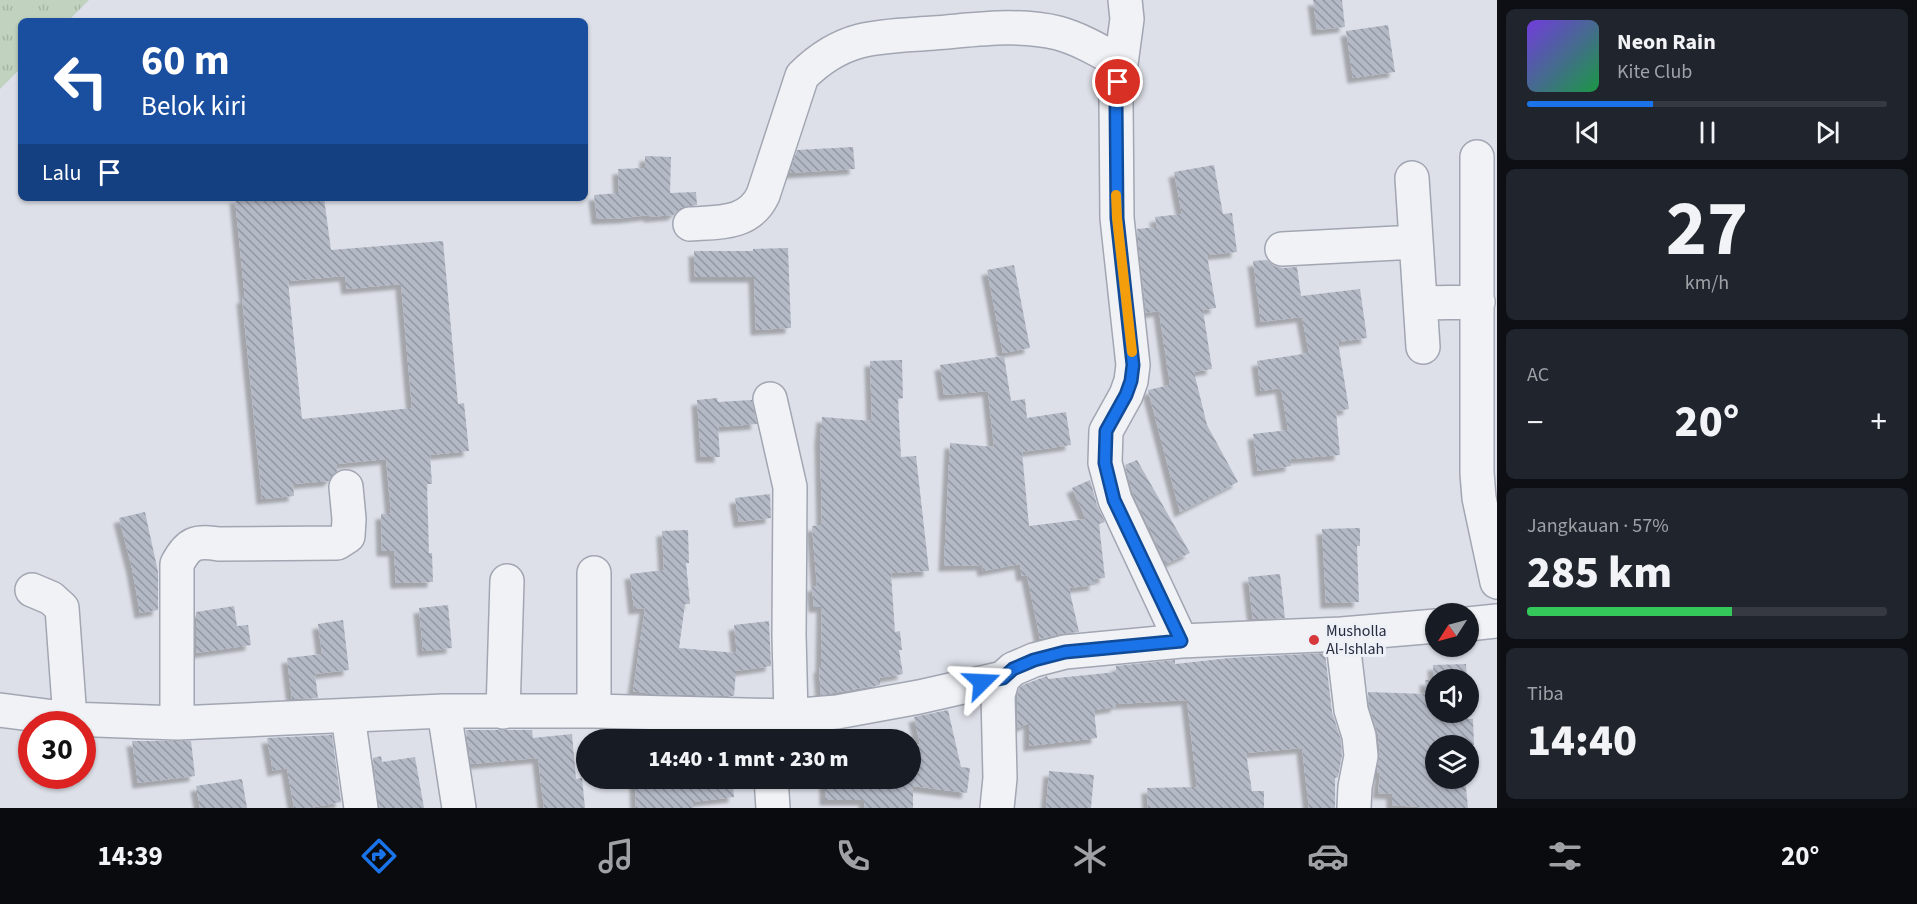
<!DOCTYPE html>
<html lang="id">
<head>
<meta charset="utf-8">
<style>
  body { margin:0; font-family:"Source Sans 3",sans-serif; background:#20242c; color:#f1f3f6; height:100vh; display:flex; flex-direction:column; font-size:22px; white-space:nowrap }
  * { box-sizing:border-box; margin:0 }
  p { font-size:20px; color:#9ea1a6 }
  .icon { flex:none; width:33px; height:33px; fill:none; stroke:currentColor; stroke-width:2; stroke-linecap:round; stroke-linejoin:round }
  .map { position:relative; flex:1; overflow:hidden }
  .panel { display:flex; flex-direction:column; gap:9px; padding:9px; background:#0d0f14; width:420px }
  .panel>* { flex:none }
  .top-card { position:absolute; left:18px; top:18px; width:570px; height:183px; border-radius:9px; box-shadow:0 2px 4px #0004; background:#1a4fa0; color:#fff; overflow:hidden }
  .needle { width:39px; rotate:234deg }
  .controls { position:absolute; left:1425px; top:603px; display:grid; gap:12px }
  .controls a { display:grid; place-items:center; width:54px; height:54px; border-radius:50%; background:#171b24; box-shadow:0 2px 4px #0004; font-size:30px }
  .speed { position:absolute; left:18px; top:711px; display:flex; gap:12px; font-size:30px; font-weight:700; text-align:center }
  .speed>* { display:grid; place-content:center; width:78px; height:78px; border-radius:50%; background:#171b24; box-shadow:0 2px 4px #0004; line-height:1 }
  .speed .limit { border:9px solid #d22; background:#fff; color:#111 }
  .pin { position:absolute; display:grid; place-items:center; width:51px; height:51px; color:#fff; margin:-26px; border:3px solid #fff; border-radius:50%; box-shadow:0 2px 6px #0007 }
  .me { position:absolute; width:66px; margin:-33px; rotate:69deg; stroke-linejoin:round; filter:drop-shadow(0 0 4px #0008) }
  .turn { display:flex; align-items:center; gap:21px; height:126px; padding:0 24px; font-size:27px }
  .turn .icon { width:78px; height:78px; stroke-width:2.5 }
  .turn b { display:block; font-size:42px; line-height:51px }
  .then { display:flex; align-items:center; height:57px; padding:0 24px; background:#0003; gap:12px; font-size:22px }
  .big { font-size:45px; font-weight:800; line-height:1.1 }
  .panel .widget { flex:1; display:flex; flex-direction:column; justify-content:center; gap:9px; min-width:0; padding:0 21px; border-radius:9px; background:#20242c }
  .panel .dial { align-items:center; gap:0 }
  .dial b { font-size:78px; line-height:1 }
  .song { display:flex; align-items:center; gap:18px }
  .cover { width:72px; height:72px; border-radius:9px; background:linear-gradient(135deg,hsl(260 70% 55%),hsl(140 70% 35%)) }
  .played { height:6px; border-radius:3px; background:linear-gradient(90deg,#1a73e8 35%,#363941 35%) }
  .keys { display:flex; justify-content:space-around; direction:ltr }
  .heat { display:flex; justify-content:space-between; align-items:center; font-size:33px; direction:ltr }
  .charge { height:9px; border-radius:4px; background:linear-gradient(90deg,#34c759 57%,#363941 0) }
  .trip { position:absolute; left:576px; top:729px; width:345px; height:60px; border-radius:30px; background:#171b24; box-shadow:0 2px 4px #0004; font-weight:800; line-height:60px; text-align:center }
  .tab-bar { display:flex; height:96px; justify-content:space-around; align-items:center; background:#090b0e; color:#9ea1a6 }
  .tab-bar .icon { width:42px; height:42px }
  .tab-bar .active { color:#1a73e8 }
  .tab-bar b { font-size:27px; color:#f1f3f6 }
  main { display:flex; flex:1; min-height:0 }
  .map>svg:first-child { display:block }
  .grass { fill:url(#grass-tufts) }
  .building { fill:url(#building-back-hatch); fill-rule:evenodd; filter:url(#shadow) }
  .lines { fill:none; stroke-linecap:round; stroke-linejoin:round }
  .minor-casing { stroke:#a2a6b2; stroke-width:36 }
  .minor { stroke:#f0f2f6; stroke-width:33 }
  .route-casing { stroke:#114b97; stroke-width:15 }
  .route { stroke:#1a73e8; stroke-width:10 }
  .slow { stroke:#f59e0b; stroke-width:10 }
  .poi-dot { fill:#d7383c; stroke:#edf0f6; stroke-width:2 }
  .labels { text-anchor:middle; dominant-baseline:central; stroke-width:6; stroke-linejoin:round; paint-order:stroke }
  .poi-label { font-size:16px; fill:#262c40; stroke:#edf0f6; text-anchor:start }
</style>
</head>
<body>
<main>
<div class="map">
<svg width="1497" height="808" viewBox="0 0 1497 808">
  <defs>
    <pattern id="grass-tufts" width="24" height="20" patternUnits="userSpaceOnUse" patternTransform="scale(1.5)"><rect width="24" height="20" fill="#c1d3be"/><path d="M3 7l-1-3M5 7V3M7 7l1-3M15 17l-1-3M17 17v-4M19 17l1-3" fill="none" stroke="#a6b5a4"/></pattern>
    <pattern id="building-back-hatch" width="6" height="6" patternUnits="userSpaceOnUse" patternTransform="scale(1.5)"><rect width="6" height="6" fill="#b4b9c6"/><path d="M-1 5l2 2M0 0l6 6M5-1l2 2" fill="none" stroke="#9297a2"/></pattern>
    <filter id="shadow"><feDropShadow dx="-5.5" dy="5.5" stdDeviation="1.5" flood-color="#0004"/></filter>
  </defs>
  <rect width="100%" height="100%" fill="#dde0e8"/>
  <path class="grass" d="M0,0H89L68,21H21V68L0,89Z"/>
  <path class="building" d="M1313,0H1342L1345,27L1317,30Z
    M1388,25L1395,72L1353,78L1346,31Z
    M853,147L855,169L790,173L797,150Z
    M645,156L671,157L670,193L696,192L697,205L680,208L673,215L649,217V215L624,218L597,219L594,195L619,193L618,169L645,168Z
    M1214,165L1223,214L1232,213L1237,252L1207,255L1216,308L1203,310L1212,369L1194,372L1207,425L1238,482L1180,512L1148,390L1170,385L1159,311L1146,313L1137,229L1157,227L1155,217L1182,214L1174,172Z
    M235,198H324L331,250L443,241L458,404L464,403L469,451L430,455L432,484H427L429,553H432L433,582L396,583L394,551H382L381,514L391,513L386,459L337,464V471L329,481L293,484L294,496L262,499L242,298H245ZM345,276L347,289L401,284L412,408L302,419L288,281Z
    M788,248L791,328L756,330L754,277H695L694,251H753V249Z
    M1267,260L1274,266L1283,268L1297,267L1301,296L1360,289L1367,338L1338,342L1349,409L1336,411L1340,455L1290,459L1291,466L1258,471L1253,434L1288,430L1281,388L1261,391L1257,361L1309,353L1302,317L1261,322L1253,261Z
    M1014,265L1030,348L1003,353L987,270Z
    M1004,356L1011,401L1025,399L1027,418L1066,412L1071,445L1022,452L1029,526L1086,519L1072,488L1090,480L1097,505L1105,522L1099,524L1105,578L1094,579L1095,585L1069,588L1079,632L1060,634L1040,639L1027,575L1022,576L1020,564L983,571L982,565L944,566L950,443L994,447L988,391L944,395L940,365Z
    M902,360L903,398L898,399L901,457L916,456L929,571L891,573L895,632L900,631L902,650H899L903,674L880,678V685L821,695L819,668L821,667L822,607H814L812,586H817L812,526L822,525L820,439L822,417L872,421L870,361Z
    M717,398L718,402L752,400L757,424L718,427L720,457H701L697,400Z
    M1137,460L1190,553L1166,564L1133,494L1125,465Z
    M770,494L771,518L739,522L735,498Z
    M145,512L158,572V610L140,613L132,568L119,518Z
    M1360,528V546H1357L1359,602L1326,603L1322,529Z
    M688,530L689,563H686L690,604H685L679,648L737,653L734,625L769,621L771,666L736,671L734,696L652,694L633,691L645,608L634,609L630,574L664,570L662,531Z
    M1280,574L1285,618L1253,619L1248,577Z
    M448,605L452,648L423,651L419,608Z
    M234,606L237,626L248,625L251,645L196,653V612Z
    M343,620L349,670L315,674L318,698L292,699L287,658L322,654L318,624Z
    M1325,653L1332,712L1341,740L1342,755L1338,777L1335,778V808H1309L1302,748L1246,753L1252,791H1264V808H1148L1147,788L1197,787L1187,700L1116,704V707L1094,710L1097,738L1029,746V723L1018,728L1017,697L1019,688L1023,685L1047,676L1048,679L1116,672V666L1175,660V664L1230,658Z
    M1466,664L1467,680H1436V712H1468V719H1473L1474,745L1436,746V778H1465L1468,808H1431L1392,805V794L1378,793L1380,773H1377L1380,754L1378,734L1369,706L1368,692L1426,694L1425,680H1434L1433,665Z
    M948,710L961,767L970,768L967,793L913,786V808H865L864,800H825V778H910V746L920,744L914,717Z
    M466,730H532L533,738L572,734L576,779L582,778L585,808H544L538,758L471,764Z
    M613,730L680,732L683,740H600V734Z
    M825,732V740H710L709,733L788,735Z
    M332,735L341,802L310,808H294L287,768L273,771L267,738Z
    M132,741H191L195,776L138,783Z
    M381,756L382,762L415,757L424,808H379L373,758Z
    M1049,771L1094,775L1091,808H1046Z
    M671,778H732L734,797L692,802L693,808H636L635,780H671Z
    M242,779L247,808H200L196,786Z"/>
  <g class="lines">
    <defs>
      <path id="minor" d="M1125,0L1127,19L1116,101L1117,218L1133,365L1131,381L1126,395L1106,431L1105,463L1115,500L1181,641
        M1477,157V473L1479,498L1497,582
        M1412,178L1423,347
        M690,224C718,222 749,225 763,195L802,76C818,60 837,47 860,41C884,35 909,35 934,33C974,30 1018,23 1058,33C1080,39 1100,51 1120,62
        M1282,249L1416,242
        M1420,303L1478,302
        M770,399L790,487L789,635L791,716
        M594,573V711
        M32,590L51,598L62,608L70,719
        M1468,624L1497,621
        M1342,634L1351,710L1359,736L1361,756L1355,787L1354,808
        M0,710L70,719L177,723L444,711H594L788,716L837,712L919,697L1003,678
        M444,711L459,808
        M503,712L507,581
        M348,716L361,808
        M177,723V564C188,543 196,540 219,544L337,543L348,536L349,519L346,487
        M771,778L773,808
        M997,808L1000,778L998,695L1003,678L1013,669L1034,660L1065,652L1181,641L1342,634L1436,626"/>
    </defs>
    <use href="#minor" class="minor-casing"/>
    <use href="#minor" class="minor"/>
  </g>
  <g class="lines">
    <defs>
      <path id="route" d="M982,682L1003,678L1013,669L1034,660L1065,652L1181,641L1114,500L1105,463L1106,431L1126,395L1131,381L1133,365L1117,218L1116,101L1118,82"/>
    </defs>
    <use href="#route" class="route-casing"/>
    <use href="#route" class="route"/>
    <path class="slow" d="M1116,195L1117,218L1132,352"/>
  </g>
  <circle class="poi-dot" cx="1314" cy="640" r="6"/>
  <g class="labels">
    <g class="poi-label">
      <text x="1326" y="631">Musholla<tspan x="1326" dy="18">Al-Ishlah</tspan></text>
    </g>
  </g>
</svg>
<div class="controls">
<a><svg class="needle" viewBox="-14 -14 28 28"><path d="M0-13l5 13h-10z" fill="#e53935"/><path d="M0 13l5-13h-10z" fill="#9ea1a6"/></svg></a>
<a><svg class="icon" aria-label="sound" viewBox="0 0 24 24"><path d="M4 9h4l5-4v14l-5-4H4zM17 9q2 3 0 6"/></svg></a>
<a><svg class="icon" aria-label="layers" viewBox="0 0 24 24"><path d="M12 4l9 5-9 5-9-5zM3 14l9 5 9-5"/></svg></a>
</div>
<div class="speed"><div class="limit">30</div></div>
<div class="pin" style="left:1118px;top:82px;background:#d93025"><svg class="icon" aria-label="arrive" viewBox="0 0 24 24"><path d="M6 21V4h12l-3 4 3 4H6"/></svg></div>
<svg class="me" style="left:982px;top:682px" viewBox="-20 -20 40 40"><path d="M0-17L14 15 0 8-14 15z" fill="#1a73e8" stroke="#fff" stroke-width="4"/></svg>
<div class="trip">14:40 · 1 mnt · 230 m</div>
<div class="top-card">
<div class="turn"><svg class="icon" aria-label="left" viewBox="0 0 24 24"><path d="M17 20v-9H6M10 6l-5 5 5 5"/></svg><div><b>60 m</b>Belok kiri</div></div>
<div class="then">Lalu<svg class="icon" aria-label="arrive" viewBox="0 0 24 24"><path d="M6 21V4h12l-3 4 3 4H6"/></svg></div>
</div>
</div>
<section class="panel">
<div class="widget">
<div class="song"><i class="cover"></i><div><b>Neon Rain</b><p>Kite Club</p></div></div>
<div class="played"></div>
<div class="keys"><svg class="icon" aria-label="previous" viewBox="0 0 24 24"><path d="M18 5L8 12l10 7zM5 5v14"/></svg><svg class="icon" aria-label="pause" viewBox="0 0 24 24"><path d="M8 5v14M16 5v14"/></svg><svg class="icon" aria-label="next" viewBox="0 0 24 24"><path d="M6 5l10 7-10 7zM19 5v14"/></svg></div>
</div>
<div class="widget dial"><b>27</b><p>km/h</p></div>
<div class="widget"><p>AC</p>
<div class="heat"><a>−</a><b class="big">20°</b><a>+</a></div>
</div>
<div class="widget"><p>Jangkauan · 57%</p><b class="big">285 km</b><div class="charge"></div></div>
<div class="widget"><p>Tiba</p><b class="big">14:40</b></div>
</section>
</main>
<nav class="tab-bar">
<b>14:39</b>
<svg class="icon active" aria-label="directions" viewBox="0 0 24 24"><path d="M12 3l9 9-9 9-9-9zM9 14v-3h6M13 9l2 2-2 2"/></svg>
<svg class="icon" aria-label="music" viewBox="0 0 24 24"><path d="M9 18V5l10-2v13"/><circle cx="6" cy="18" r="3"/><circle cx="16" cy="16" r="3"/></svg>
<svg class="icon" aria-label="phone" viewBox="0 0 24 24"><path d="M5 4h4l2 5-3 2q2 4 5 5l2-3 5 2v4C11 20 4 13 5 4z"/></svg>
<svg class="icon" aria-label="climate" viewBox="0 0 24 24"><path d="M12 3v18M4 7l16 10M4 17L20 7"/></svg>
<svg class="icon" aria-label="car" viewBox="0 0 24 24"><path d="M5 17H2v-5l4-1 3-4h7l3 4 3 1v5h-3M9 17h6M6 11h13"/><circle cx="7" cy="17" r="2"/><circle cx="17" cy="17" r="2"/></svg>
<svg class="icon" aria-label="filters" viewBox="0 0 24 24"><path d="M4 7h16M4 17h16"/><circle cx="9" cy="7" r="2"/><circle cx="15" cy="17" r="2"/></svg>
<b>20°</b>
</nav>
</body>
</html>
